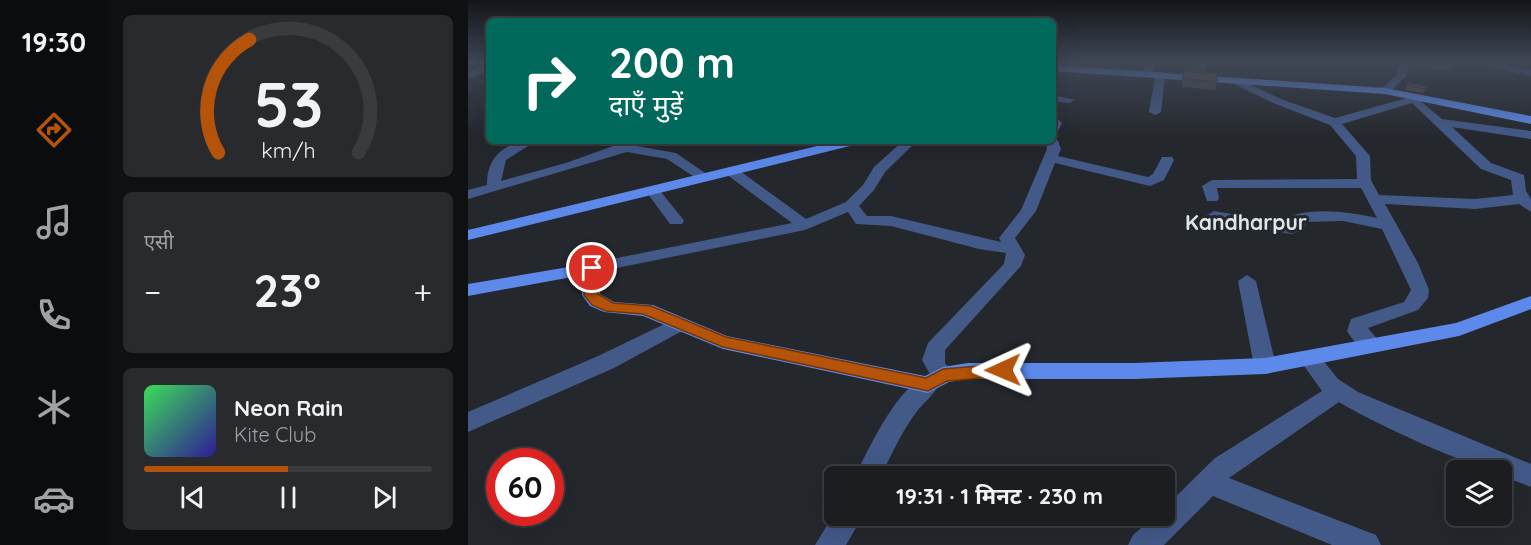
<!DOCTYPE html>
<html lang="hi">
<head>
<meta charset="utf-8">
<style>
  body { margin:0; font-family:Quicksand,"Noto Sans Devanagari",sans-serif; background:#282a2e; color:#f1f3f6; height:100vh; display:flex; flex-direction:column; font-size:22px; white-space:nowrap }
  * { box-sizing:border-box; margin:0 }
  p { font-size:20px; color:#a0a2a5 }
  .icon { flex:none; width:33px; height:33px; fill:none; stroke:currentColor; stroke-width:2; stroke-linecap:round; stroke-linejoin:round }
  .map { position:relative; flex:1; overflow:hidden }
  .panel { display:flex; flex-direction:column; gap:15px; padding:15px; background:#0f1012; width:360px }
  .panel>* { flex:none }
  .top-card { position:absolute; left:18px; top:18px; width:570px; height:126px; border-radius:9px; box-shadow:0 6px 24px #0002,0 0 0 2px #393b3f; background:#00695c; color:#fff; overflow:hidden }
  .fabs { position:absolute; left:978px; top:460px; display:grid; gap:12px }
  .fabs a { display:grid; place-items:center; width:66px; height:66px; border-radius:9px; background:#1b1d21; box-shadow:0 6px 24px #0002,0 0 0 2px #393b3f; font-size:30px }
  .speed { position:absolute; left:18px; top:448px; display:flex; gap:12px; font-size:30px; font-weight:700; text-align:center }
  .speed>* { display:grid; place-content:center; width:78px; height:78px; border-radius:50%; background:#1b1d21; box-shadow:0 6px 24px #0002,0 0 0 2px #393b3f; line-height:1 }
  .speed .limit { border:9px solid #d22; background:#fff; color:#111 }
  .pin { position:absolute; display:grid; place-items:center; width:51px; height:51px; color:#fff; margin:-26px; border:3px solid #fff; border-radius:50%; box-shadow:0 2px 6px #0007 }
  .me { position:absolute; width:66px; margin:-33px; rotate:269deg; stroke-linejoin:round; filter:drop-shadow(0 0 4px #0008) }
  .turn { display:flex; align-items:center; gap:21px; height:126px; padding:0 24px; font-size:27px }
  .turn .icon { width:78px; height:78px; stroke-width:2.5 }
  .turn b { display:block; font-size:42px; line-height:51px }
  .big { font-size:45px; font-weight:700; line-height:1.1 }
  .panel .tile { flex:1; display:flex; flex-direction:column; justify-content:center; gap:9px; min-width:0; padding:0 21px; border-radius:9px; background:#282a2e }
  .panel .dial { align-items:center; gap:0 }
  .dial svg { height:156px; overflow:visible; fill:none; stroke:#393b3f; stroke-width:7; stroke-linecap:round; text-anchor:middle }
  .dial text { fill:#f1f3f6; stroke:none }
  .song { display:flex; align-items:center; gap:18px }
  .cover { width:72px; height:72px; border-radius:9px; background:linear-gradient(135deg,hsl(130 70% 55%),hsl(250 70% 35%)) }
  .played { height:6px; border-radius:3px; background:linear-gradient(90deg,#b45309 50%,#393b3f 50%) }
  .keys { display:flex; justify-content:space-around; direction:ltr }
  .heat { display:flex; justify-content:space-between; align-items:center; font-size:33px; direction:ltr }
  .trip { position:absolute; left:356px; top:466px; width:351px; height:60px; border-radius:9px; background:#1b1d21; box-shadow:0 6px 24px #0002,0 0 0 2px #393b3f; font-weight:700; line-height:60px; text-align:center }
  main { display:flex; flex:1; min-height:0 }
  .tabs { display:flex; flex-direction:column; width:108px; justify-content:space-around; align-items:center; background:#0b0c0d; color:#a0a2a5 }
  .tabs .icon { width:42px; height:42px }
  .tabs .active { color:#b45309 }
  .tabs b { font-size:27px; color:#f1f3f6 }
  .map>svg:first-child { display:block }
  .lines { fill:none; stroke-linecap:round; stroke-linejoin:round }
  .minor { fill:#435988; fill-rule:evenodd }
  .major { fill:#5c89ea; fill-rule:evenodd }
  .wall { fill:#4c4743 }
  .building { fill:#58524e; stroke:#3e3937; stroke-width:1.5 }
  .route { fill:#b45309; stroke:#753606; stroke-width:1.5 }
  .labels { text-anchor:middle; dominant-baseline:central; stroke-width:6; stroke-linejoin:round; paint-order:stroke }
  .district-label { font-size:21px; font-weight:bold; fill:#e1e5ec; stroke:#24272c }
</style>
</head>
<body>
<main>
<nav class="tabs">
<b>19:30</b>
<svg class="icon active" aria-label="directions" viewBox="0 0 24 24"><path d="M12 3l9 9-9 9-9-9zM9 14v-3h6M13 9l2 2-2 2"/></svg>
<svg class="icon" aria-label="music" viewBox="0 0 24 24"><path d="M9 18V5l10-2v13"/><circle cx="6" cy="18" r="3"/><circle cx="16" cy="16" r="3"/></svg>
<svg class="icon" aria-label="phone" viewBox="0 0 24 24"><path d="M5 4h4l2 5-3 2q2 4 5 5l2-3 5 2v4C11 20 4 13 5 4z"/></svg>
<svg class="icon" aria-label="climate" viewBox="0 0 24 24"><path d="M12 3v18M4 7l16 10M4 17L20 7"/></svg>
<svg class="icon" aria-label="car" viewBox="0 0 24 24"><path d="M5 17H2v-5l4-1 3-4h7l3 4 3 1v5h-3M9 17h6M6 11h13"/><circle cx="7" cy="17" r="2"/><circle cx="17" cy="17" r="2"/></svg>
</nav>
<section class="panel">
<div class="tile dial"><svg viewBox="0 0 100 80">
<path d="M14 69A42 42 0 1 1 86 69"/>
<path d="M14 69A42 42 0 0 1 30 11" stroke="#b45309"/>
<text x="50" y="56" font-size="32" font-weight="700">53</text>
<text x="50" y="72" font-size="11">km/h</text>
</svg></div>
<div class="tile"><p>एसी</p>
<div class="heat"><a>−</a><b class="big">23°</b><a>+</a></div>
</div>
<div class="tile">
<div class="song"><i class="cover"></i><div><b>Neon Rain</b><p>Kite Club</p></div></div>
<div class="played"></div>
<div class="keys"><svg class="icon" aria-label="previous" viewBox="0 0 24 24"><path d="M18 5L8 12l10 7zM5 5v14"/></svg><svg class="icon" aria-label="pause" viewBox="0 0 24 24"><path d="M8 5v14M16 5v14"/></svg><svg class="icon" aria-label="next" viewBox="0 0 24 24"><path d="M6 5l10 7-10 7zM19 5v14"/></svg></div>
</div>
</section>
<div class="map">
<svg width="1063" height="545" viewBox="0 0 1063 545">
  <rect width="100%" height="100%" fill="#24272c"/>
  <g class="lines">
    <path class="minor" d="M677,62H687L684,78L675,76Z
      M931,62H941L938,76L921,93H913V89L928,76Z
      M1002,62H1022L1063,70V76Z
      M21,63V70L0,79V72Z
      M692,74L697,77L693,112L687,115L681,112L687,77Z
      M770,79L813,99L867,118L939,98V94L943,93L974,119L1063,131V139L984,127L1023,163L1056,175L1058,191L1063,199V212L1051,204L1007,209L917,204L950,263L961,290L960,298L950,310L900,328L915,346L912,351C898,355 886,343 879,331L883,319L936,302L943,290L914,229L875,221L838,222L835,230L823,234L746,221L738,216L746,211L822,224L825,215C853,208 881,212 909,218L893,188H749L751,198L749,201H739L734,186L744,180L889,179L888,156L862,125L805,103L766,84L765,82ZM944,103L1013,169L1043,180L1045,195L1007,199L911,195L903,180L902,156L874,124Z
      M585,95L607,100L601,103L585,101Z
      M585,115L594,123L589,133L585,134Z
      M585,137L590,141L593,149L590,156L680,177L685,174L694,157H704L706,160L696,180L682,186L587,163L568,211L547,238L557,255L553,266L477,350V363L486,375L483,381H469L471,385C465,396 454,404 447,414C433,433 423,455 413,477H387C397,456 436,371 464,378L454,360L460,343L536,264L538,253L511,249L423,226L388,224L380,212L337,230L124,273L115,268L124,263L324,223L258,174V168H268L338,219L378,202L395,185L406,167L435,141H449L417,172L406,190L391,206L399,216H423L533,242L531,238L553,210L579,149L578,141H585Z
      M51,141H68L38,160L33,181L98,163L159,141H173L169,146L208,153L243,177L236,181L231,180L199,159L159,152L0,199V190L19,185C19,161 30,150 51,141Z
      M184,186L189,187L214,218L216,221L214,224H202L177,190Z
      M779,275L788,281L808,366L805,372L797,374L789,372L786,366L770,281Z
      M209,318L216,320L219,325L216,330L146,368L0,432V412L130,356Z
      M842,351L850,354L870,379L890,392L1063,464V487L1034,476V471C1007,471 898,419 871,402L761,478L908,535L913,545H864L745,496L696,545H660L665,535L687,516H696V508L747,458L854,391L831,359L834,354Z
      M366,514L395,516L378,545H347Z"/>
    <path class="major" d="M585,65L917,88L1063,116V124L917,94L585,71Z
      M370,141H392L390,144L0,240V230Z
      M124,263L133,268L132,294L146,302L185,305L259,336L457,376L475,367L500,363H666L797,358L988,323L1063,296V309L991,336L797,374L666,379H500L481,382L460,393L255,349L175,316L136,312L122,306L114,295L115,275L0,296V284Z"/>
  </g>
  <path class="wall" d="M942,62H988L984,72L942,66Z
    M726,63L738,64L737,73L749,82L747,90L714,87V79L715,71L724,72Z
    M940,83L959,87L957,91L954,93L937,90Z"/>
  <path class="building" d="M726,63L738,64V70L724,69Z
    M715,71L749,74V82L716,79Z
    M940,83L959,87L956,89L939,85Z"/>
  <linearGradient id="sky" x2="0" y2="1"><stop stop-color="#141518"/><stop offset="0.45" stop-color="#3f4756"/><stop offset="1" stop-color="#3f4756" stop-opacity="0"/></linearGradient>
  <rect width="1063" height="138" fill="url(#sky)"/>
  <path class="route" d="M124,264L131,268L130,294L145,303L183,306L258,337L458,378L475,369L535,364L544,370L535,376L479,381L460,391L255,347L175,314L138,311L124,305L116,295L117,268Z"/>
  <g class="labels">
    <g class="district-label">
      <text x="778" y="222">Kandharpur</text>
    </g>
  </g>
</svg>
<div class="fabs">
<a><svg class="icon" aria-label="layers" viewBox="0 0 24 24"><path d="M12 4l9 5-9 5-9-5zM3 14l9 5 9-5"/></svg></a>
</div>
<div class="speed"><div class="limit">60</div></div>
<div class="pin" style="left:124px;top:268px;background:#d93025"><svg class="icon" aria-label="arrive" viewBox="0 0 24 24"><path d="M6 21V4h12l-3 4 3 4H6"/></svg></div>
<svg class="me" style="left:535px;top:370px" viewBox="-20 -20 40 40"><path d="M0-17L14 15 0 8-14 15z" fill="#b45309" stroke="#fff" stroke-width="4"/></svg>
<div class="trip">19:31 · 1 मिनट · 230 m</div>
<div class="top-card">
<div class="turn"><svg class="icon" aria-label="right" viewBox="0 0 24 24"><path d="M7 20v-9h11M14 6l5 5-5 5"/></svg><div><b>200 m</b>दाएँ मुड़ें</div></div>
</div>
</div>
</main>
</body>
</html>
